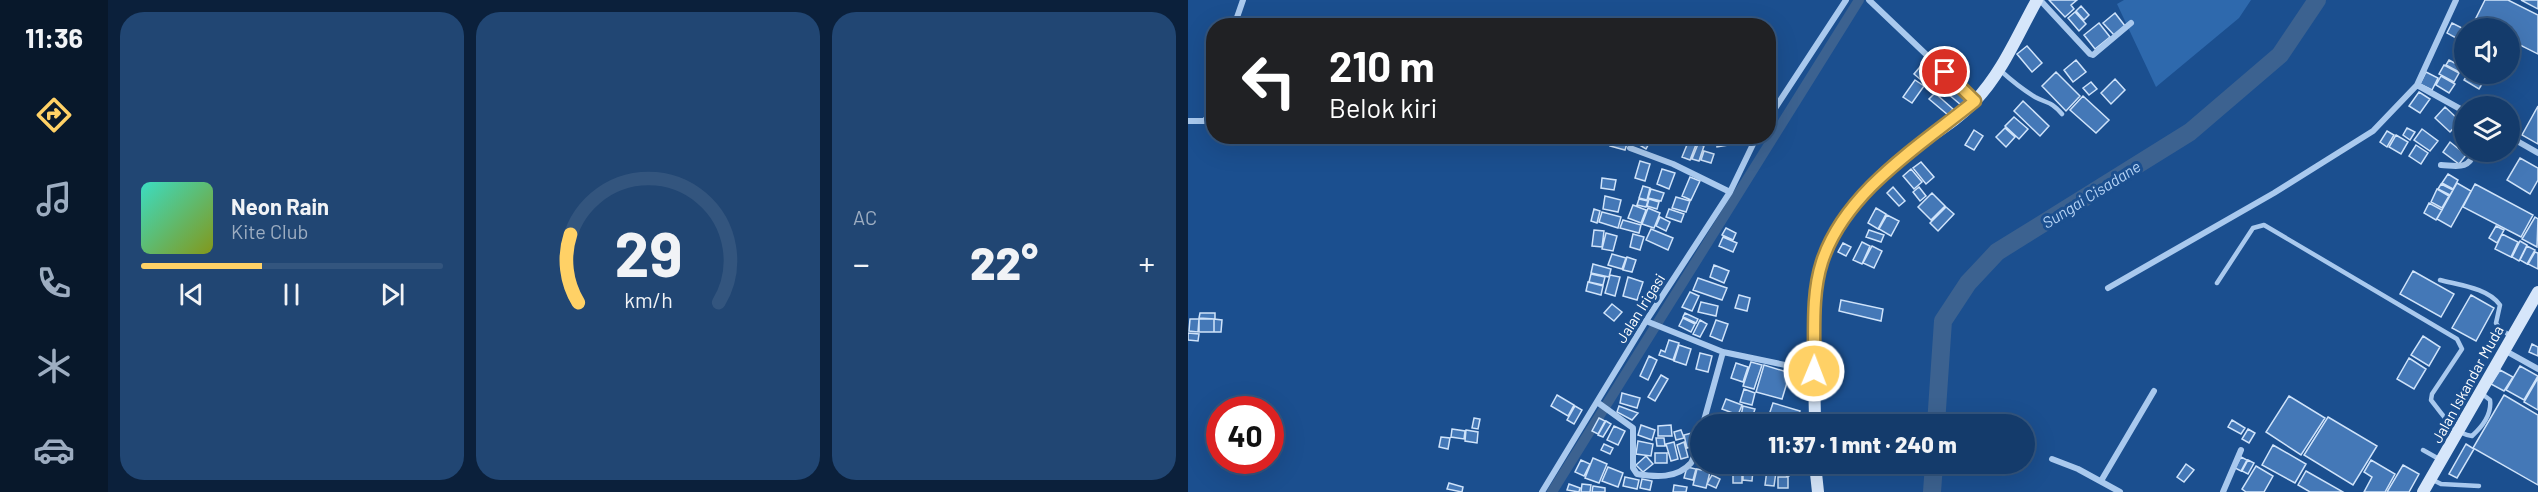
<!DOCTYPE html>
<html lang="id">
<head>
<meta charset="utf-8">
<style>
  body { margin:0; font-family:Barlow,sans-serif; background:#214673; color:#f1f3f6; height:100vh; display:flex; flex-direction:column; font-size:22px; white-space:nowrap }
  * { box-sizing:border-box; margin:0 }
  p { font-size:20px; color:#9dadc1 }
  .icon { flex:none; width:33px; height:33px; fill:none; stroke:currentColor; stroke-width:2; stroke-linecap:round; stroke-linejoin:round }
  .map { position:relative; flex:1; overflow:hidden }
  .drawer { display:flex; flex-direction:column; gap:12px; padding:12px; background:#0b203b; width:1080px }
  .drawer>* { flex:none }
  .top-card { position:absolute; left:18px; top:18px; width:570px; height:126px; border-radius:24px; box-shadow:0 6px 24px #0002,0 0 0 2px #33557e; background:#202124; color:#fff; overflow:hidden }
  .controls { position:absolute; left:1266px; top:18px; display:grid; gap:12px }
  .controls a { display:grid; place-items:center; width:66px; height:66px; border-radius:50%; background:#143b6b; box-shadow:0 6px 24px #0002,0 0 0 2px #33557e; font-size:30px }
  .speed { position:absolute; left:18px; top:396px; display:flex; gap:12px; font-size:30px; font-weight:700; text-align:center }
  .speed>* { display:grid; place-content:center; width:78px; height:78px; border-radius:50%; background:#143b6b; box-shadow:0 6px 24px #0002,0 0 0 2px #33557e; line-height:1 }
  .speed .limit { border:9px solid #d22; background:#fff; color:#111 }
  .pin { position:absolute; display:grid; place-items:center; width:51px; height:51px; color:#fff; margin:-26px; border:3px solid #fff; border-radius:50%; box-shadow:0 2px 6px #0007 }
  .me { position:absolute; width:66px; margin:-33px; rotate:1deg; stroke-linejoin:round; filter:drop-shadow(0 0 4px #0008) }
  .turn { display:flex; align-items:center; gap:21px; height:126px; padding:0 24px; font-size:27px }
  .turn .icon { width:78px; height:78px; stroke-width:2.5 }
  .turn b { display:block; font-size:42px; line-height:51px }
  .big { font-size:45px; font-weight:800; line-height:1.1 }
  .drawer .tile { flex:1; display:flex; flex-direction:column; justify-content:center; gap:9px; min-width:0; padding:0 21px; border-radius:24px; background:#214673 }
  .drawer .dial { align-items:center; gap:0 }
  .dial svg { height:156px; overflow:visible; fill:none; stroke:#33557e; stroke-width:7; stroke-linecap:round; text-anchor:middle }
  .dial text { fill:#f1f3f6; stroke:none }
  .song { display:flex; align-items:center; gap:18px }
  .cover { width:72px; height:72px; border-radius:9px; background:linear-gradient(135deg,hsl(170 70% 55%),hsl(70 70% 35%)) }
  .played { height:6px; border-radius:3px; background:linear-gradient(90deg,#ffd166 40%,#33557e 40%) }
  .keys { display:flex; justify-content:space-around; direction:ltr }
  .heat { display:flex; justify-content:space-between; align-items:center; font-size:33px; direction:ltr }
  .drawer .tiles { flex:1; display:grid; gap:12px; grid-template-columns:repeat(3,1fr) }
  .trip { position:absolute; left:502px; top:414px; width:345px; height:60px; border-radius:30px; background:#143b6b; box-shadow:0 6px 24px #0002,0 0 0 2px #33557e; font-weight:800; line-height:60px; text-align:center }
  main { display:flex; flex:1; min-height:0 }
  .menu { display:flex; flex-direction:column; width:108px; justify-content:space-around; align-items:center; background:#08182b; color:#9dadc1 }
  .menu .icon { width:42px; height:42px }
  .menu .active { color:#ffd166 }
  .menu b { font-size:27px; color:#f1f3f6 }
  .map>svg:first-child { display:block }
  .green { fill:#2e69ad }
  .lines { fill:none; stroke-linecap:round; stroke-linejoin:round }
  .canal { stroke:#3c6290; stroke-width:10 }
  .river { stroke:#3c6290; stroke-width:18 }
  .building { fill:#4478b7; stroke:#cfe3fa; stroke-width:1.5 }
  .lane { stroke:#a9c9ee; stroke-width:4.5 }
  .street { stroke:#a9c9ee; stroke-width:6 }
  .secondary { stroke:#d6e6fa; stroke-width:12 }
  .route-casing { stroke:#a68842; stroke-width:15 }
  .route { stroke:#ffd166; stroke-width:10 }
  .labels { text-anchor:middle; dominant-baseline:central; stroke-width:6; stroke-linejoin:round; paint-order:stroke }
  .street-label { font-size:15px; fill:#fff; stroke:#1b4f8f }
  .water-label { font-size:16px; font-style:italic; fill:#b5d3f5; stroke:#1b4f8f }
</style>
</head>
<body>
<main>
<nav class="menu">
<b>11:36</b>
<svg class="icon active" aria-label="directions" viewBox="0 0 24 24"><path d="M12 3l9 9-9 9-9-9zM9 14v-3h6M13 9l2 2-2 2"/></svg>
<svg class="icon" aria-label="music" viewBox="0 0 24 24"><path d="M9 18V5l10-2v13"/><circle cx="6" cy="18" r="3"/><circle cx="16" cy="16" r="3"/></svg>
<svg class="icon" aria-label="phone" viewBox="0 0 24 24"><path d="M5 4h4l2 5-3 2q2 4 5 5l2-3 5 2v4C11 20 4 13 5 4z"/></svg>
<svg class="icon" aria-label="climate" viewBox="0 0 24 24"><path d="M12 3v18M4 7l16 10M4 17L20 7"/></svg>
<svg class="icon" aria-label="car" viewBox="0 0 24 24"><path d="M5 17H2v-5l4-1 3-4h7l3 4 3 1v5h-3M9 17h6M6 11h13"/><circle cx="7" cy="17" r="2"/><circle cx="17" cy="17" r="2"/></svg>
</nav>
<section class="drawer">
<div class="tiles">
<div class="tile">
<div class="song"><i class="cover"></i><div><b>Neon Rain</b><p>Kite Club</p></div></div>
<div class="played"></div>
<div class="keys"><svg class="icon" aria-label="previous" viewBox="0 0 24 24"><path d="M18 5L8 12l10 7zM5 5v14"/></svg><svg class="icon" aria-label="pause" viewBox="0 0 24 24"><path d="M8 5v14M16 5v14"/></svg><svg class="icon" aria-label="next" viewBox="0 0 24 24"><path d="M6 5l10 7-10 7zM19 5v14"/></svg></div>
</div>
<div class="tile dial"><svg viewBox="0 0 100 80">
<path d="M14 69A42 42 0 1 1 86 69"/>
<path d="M14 69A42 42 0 0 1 10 34" stroke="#ffd166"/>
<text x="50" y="56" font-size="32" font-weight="700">29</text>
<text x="50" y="72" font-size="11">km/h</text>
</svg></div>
<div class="tile"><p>AC</p>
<div class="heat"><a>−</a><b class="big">22°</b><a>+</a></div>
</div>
</div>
</section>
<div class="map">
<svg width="1350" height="492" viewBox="0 0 1350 492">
  <rect width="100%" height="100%" fill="#1b4f8f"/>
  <path class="green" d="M936,0H1063L1051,18L968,87L929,4Z"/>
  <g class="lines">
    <path class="canal" d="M364,492L671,0"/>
    <path class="river" d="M748,424L755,321L780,283L809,252L1002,132L1092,55L1129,0
      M744,492L746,464"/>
  </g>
  <path class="building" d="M861,0H889L883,5L886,9L877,17Z
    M1297,0H1320L1350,15V54L1322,40V28H1299L1286,22Z
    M1333,0H1350V9Z
    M893,6L901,15L896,20L888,11Z
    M887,12L898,24L891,31L880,18Z
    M927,13L937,26L926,35L915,23Z
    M911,23L922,37L907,49L896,35Z
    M1264,23L1274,28L1268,38L1259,33Z
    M839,46L854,63L844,72L829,54Z
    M888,60L898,72L885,82L876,70Z
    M1261,60L1274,67L1271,72L1258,65Z
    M737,61L763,83L752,96L726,74Z
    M1256,65L1271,73L1266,82L1251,74Z
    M868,72L892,96L878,111L854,86Z
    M1238,72L1250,78L1244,90L1232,84Z
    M1280,74H1287L1297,79L1291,89L1276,80Z
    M1253,76L1267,84L1261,93L1248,85Z
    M927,79L937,90L923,104L913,93Z
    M727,80L736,86L724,103L715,97Z
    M903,82L909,89L901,95L895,88Z
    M766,86L780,97L773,105L760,94Z
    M1231,92L1242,99L1232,113L1221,106Z
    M747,93L765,109L760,115L741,99Z
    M895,96L921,120L908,133L882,110Z
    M1293,96L1306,103L1304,106H1287Z
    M835,101L861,126L852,136L826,111Z
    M1350,106V144L1334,135Z
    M1257,107L1272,121L1262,132L1247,118Z
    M826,117L840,129L831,139L817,126Z
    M1275,122L1276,135L1274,138L1266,132Z
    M817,128L827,137L818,147L808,137Z
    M1219,128L1227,132L1222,140L1215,135Z
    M1234,129L1250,141L1242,151L1226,140Z
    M786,130L795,136L786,150L777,145Z
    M1199,131L1206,135L1199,147L1192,142Z
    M1208,135L1220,142L1213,154L1201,147Z
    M425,136L440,140L437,150L422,146Z
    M451,136H465L458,149L448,143Z
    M539,138L541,145L529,147L528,140Z
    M501,140L509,142L502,160L494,157Z
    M1262,142L1278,155L1271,164L1255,152Z
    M510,144L516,146L511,161L504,159Z
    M1228,145L1240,153L1233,164L1221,156Z
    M516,151L526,154L523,163L513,160Z
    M1332,158L1350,168V180L1342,194L1319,180Z
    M452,161L462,164L457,181L447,178Z
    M733,162L746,177L738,184L725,168Z
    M474,169L487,173L481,189L469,184Z
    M723,169L734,182L726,189L715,176Z
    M1260,174L1270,180L1265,189L1254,183Z
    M502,177L512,181L503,200L494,196Z
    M414,178L428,180L426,190L413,188Z
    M1269,183L1283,191L1263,227L1249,219Z
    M1253,184L1265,190L1262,195L1250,189Z
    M1287,184L1345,215L1333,237L1275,207Z
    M455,186L462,188L459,200L451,198Z
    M705,187L717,201L711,206L699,193Z
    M731,187L738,196L732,201L725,192Z
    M463,189L476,193L473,201L460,198Z
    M1249,189L1261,196L1254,208L1243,202Z
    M744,193L757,206L743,220L730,207Z
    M417,196L433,200L430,212L415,209Z
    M488,197L502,201L498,212L484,208Z
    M451,199L460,201L458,207L449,205Z
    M461,199L471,202L469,209L459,206Z
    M1241,203L1254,210L1248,220L1236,213Z
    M445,205L458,210L453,223L440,218Z
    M758,207L766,214L750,231L742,223Z
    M460,208L472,213L466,228L454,224Z
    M688,208L698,214L690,229L680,223Z
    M406,209L412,211L409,223L403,221Z
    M481,209L496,214L493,222L478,217Z
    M414,212L433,217L430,228L411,222Z
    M699,215L711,221L703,236L691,229Z
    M472,217L482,222L478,231L468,226Z
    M1347,217L1350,219L1349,247L1334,239Z
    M435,220L453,225L451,233L432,228Z
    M1308,226L1316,230L1309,243L1301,238Z
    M538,228L548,233L545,240L534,235Z
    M463,229L485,238L480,250L458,240Z
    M406,230L416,231L414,247L404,246Z
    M681,230L696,235L693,242L678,237Z
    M418,233L429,236L425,251L414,249Z
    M445,234L456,237L452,250L442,247Z
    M1314,234L1330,242L1323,257L1307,249Z
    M535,237L549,243L545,252L531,246Z
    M1332,241L1339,245L1331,261L1324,257Z
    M674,242L682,246L674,264L665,260Z
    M655,243L663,247L658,256L650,252Z
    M684,246L694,251L686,268L675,263Z
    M1339,246L1347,250L1339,264L1332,260Z
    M1347,252L1350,253V269L1340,264Z
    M424,254L438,258L434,269L420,265Z
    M439,257L448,260L444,272L435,270Z
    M405,264L423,269L421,277L403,273Z
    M526,265L541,271L536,283L522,277Z
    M1225,271L1266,294L1253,317L1212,294Z
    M403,274L417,277L415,285L401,282Z
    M422,275L432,277L427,296L417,293Z
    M440,277L455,282L449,300L435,296Z
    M510,278L539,288L534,300L505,290Z
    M400,282L415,286L413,295L398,291Z
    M502,292L511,296L504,311L494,307Z
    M551,295L562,298L559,311L547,308Z
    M1283,295L1306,308L1288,341L1264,328Z
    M653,300L695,309L693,321L651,311Z
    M513,302L530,306L528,316L510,312Z
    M424,304L434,312L426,321L416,313Z
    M12,313H27V319L11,318Z
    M497,313L510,319L508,323L495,317Z
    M495,318L507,324L503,332L491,326Z
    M2,319H11L10,332L1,331Z
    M11,319H26V332H11Z
    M26,319L34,320L33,332H26Z
    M512,320L519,324L512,337L505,334Z
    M528,320L540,324L534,341L522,336Z
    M0,333L11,334L10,341L0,340Z
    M1235,336L1252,347L1241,366L1223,355Z
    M481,340L491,343L485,360L471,355L473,350L477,352Z
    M1344,344L1350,347V356L1341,352Z
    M491,345L503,349L498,365L486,361Z
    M512,353L524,356L520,372L508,369Z
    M603,353L617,354L616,366L603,365Z
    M461,356L469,360L460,380L452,376Z
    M1221,358L1238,369L1226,389L1209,379Z
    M563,362L574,365L566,389L555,386Z
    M548,363L560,367L555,382L543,378Z
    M576,365L602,373L594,399L568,392Z
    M1332,366L1350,376L1336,400L1318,390Z
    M1312,370L1325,377L1316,391L1303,384Z
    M473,375L480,379L467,401L460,397Z
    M1350,378V410L1336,402Z
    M556,389L567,393L564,405L552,402Z
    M434,393L452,398L449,408L432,403Z
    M369,395L386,405L380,416L363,406Z
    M1316,395L1350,415V485L1285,448Z
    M1101,396L1137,418L1113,455L1078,432Z
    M538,399L554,405L550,415L534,409Z
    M585,403L612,411L608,423L581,415Z
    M387,406L394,410L386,424L379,420Z
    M431,406L450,413L444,420L429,412Z
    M555,406L567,409L564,418L553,416Z
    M1140,417L1189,446L1165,485L1116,455Z
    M286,418L292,419L290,429L284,428Z
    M411,418L417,421L410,434L404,431Z
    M1044,420L1057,428L1053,434L1040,427Z
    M418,421L423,424L415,437L410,435Z
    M453,425L467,430L464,440L450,435Z
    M483,425L484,436H470V426Z
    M426,426L437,431L430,445L419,440Z
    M264,429L277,431L276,439L263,437Z
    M1060,429L1067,433L1061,443L1054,439Z
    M278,430L290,432L289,443L277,441Z
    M493,430L496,438L488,440L486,432Z
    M504,433L507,446L499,448L496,435Z
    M253,437L262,438L260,449L251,447Z
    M468,438H476L477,446H469Z
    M450,441L465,444L463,456L448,454Z
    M486,442L490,459L483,461L478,444Z
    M496,442L500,457L493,459L489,445Z
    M416,444L425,448L422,454L413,450Z
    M1278,444L1286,449L1269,478L1261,474Z
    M1085,445L1118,464L1107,483L1074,465Z
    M467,453H479V463H467Z
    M458,456L465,464L455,472L448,465Z
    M1053,457L1059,460L1053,471L1047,468Z
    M405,458L419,464L411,483L397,478Z
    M393,460L402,464L396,476L387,472Z
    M1060,460L1066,463L1060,474L1054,471Z
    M1183,460L1207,474L1197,492H1176L1184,477L1176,472Z
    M532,464H547L542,474L530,467Z
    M551,464H566V469H551Z
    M592,464L603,466L601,476L590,474Z
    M998,464L1006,470L996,482L989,477Z
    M1215,465L1231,474L1221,492H1199Z
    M1068,466L1085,476L1076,492H1058L1054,489Z
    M420,467L435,473L430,487L414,481Z
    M499,467L508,469L505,480L496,478Z
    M509,469L522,472L518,488L505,485Z
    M545,470H554V483H545Z
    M555,470H565L564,481L555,480Z
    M579,470L588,472L586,486L577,485Z
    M1118,471L1155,492H1122L1110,485Z
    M524,475L532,479L528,488L519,484Z
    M437,477L451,480L449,489L435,486Z
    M590,477H600V488H590Z
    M454,479L464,481L462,490L452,488Z
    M261,483L275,487L274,492L259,489Z
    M381,484L392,488L391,492L379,490Z
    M394,484L403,485L402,492H393Z
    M486,485L499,487L498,492H485Z
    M405,486L417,488V492H404Z"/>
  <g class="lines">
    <path class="lane" d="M813,71C824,81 834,89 847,97C860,104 863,101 874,114
      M1252,280C1271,285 1300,288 1312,305L1308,323L1312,329L1323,336
      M1029,283L1065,228L1076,225L1269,339L1274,349L1244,394L1243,400C1254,414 1266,434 1284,436C1294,427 1304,414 1302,400L1293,393
      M1235,450L1251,459
      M1245,480L1253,484L1291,486"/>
    <path class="street" d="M681,0L787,101
      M852,0L902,54L905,55L943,23
      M46,26L55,0
      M1229,85L1276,111
      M580,119L658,0
      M0,121H16L26,112
      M554,136L565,143
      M1322,137L1350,153
      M442,148L485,164L542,192
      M1253,165C1270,166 1280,170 1287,152
      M920,288L1086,193L1185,131L1229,85L1268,0
      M458,321L535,352L626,371
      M1316,350L1350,369
      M409,402L445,428V468L449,474C467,477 489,479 503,463C506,458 508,450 510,445H513
      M515,424L535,352
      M510,445L513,434
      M864,459L890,469L932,492
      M608,464L627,467
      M913,481L966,391
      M354,492L458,321L542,192L569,136
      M1035,492L1053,450"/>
    <path class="secondary" d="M627,424C627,379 620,302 635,261C649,219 687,177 722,151C743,135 769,121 787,101C814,73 830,34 849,0
      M627,464L630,492
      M1235,492L1350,292"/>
  </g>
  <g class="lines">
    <defs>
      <path id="route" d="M626,371C627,335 623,296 634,262C657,191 733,145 787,101L757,72"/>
    </defs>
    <use href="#route" class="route-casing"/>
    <use href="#route" class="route"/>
  </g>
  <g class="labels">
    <g class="street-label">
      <text transform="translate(452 308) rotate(-58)">Jalan Irigasi</text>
      <text transform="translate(1279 384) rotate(-61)">Jalan Iskandar Muda</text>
    </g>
    <g class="water-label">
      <text transform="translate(903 194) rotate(-32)">Sungai Cisadane</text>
    </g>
  </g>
</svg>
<div class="controls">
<a><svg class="icon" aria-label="sound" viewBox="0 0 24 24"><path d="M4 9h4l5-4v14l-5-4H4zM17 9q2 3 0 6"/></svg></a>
<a><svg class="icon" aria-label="layers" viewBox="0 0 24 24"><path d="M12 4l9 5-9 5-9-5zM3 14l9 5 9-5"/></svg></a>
</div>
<div class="speed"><div class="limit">40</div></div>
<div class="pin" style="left:757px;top:72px;background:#d93025"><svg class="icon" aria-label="arrive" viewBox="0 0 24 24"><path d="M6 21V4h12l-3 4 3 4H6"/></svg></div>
<svg class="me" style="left:626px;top:371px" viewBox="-20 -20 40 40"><circle r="17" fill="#ffd166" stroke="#fff" stroke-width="3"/><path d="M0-11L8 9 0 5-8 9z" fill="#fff"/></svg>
<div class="trip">11:37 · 1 mnt · 240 m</div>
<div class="top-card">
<div class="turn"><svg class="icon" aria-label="left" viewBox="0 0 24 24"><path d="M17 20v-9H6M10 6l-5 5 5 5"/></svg><div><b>210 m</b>Belok kiri</div></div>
</div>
</div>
</main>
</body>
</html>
